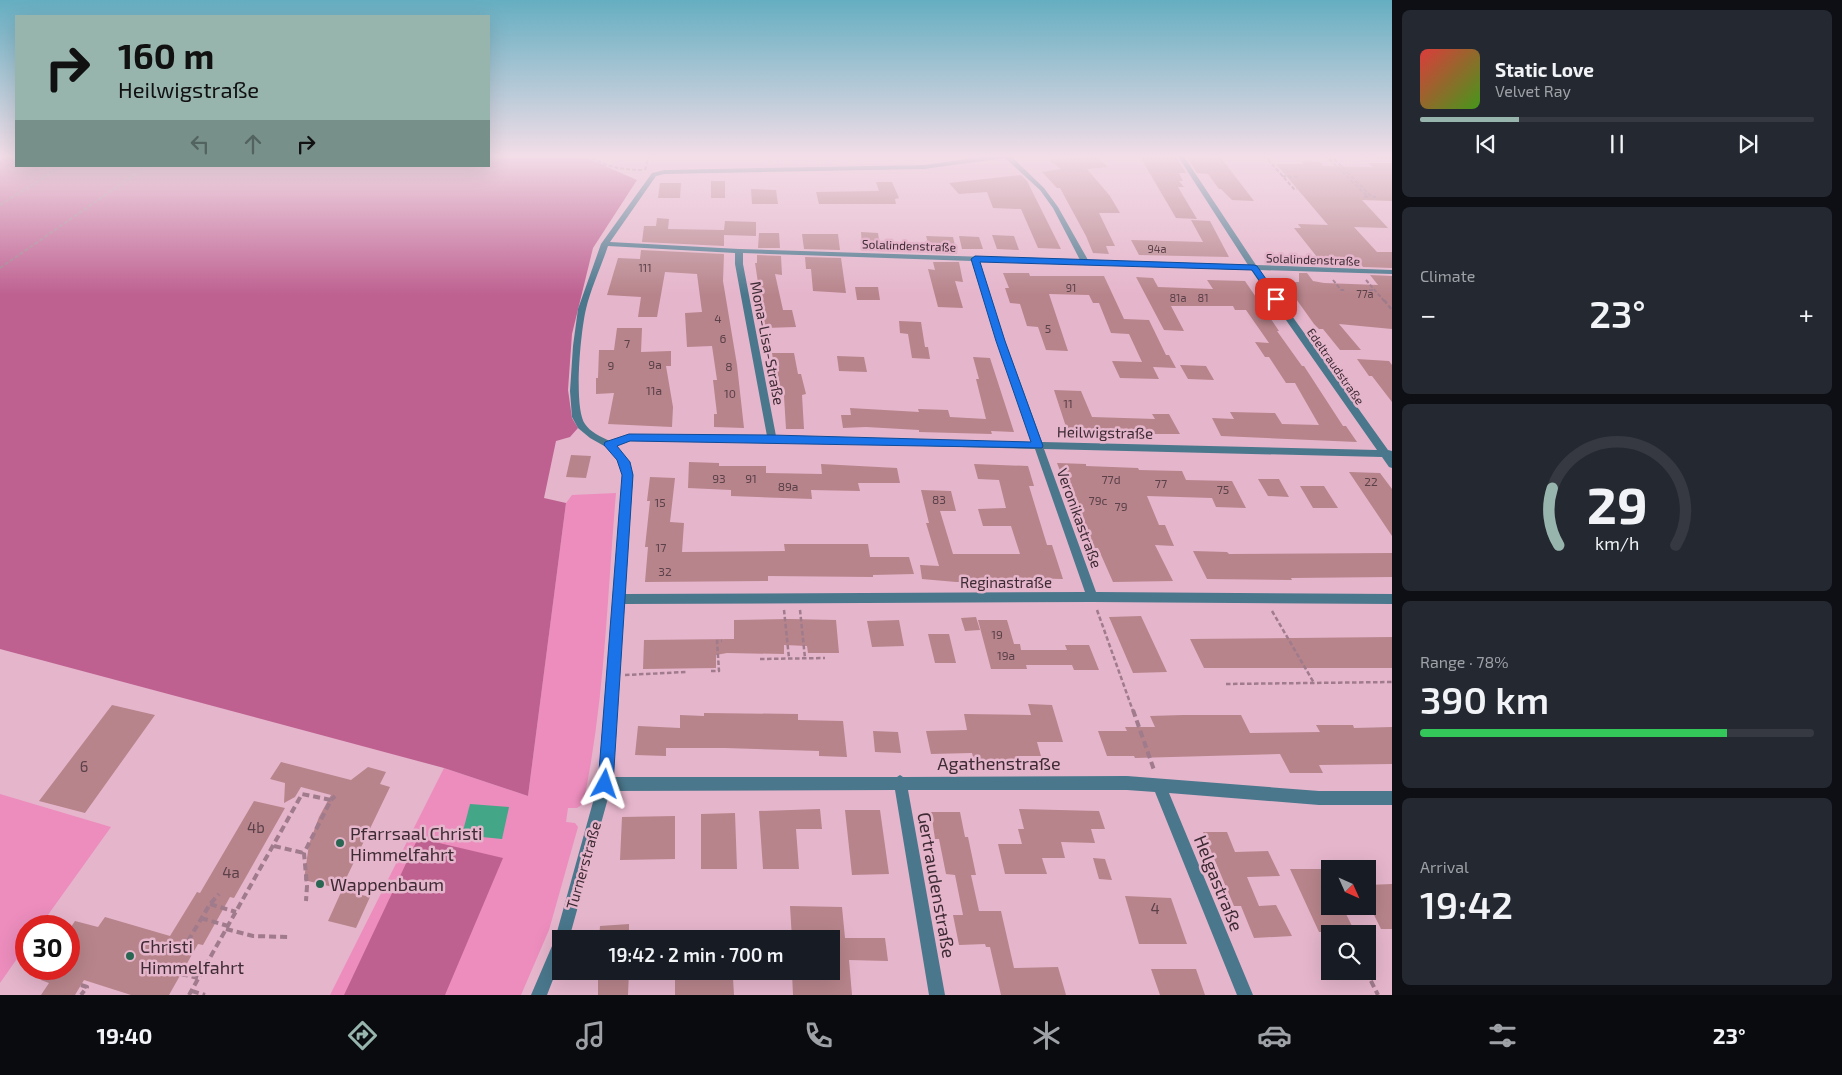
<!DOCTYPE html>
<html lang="en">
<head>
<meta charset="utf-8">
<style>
  body { margin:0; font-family:"Exo 2",sans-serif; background:#242831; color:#f1f3f6; height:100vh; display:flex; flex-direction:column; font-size:19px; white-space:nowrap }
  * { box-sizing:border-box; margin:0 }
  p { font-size:16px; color:#9ea1a6 }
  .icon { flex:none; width:28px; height:28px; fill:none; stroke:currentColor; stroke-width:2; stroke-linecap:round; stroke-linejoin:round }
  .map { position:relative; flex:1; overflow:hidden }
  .side { display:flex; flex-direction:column; gap:10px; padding:10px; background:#0d0f14; width:450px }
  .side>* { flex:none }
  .banner { position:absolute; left:15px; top:15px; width:475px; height:152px; border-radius:0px; box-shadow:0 5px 20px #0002; background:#97b4ad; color:#111; overflow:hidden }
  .needle { width:32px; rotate:135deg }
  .fabs { position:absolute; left:1321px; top:860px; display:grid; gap:10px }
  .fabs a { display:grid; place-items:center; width:55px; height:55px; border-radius:0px; background:#171b24; box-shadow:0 5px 20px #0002; font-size:25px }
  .speed { position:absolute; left:15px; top:915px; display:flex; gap:10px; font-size:25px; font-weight:700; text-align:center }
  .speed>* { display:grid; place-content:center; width:65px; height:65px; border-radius:50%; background:#171b24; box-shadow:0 5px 20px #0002; line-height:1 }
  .speed .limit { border:8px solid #d22; background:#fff; color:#111 }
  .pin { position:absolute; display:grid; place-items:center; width:42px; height:42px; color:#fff; margin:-21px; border-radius:10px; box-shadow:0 2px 8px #0006 }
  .me { position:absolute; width:55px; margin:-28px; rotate:5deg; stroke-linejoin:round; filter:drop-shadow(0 0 4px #0008) }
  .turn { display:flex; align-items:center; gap:18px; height:105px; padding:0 20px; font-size:22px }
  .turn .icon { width:65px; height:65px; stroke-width:2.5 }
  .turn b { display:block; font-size:35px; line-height:42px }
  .lanes { display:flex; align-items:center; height:48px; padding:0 20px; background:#0003; justify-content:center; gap:25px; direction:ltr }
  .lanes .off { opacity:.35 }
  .big { font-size:38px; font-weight:600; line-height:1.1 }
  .side .tile { flex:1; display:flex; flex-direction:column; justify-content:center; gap:8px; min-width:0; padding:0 18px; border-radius:8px; background:#242831 }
  .side .dial { align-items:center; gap:0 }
  .dial svg { height:130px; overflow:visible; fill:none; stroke:#363941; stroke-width:7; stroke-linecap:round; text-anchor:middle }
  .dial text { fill:#f1f3f6; stroke:none }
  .song { display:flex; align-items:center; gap:15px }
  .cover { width:60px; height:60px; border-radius:8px; background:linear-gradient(135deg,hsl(0 70% 55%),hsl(100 70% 35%)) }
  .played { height:5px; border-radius:2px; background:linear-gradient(90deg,#97b4ad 25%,#363941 25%) }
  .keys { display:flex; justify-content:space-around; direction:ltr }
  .heat { display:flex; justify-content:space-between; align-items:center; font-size:28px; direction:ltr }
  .charge { height:8px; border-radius:4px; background:linear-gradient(90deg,#34c759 78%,#363941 0) }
  .trip { position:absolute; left:552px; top:930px; width:288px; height:50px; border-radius:0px; background:#171b24; box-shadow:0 5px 20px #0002; font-weight:600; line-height:50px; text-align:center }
  .tab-bar { display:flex; height:80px; justify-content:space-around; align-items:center; background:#090b0e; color:#9ea1a6 }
  .tab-bar .icon { width:35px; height:35px }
  .tab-bar .active { color:#97b4ad }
  .tab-bar b { font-size:22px; color:#f1f3f6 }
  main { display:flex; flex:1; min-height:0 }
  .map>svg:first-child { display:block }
  .green { fill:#ec8dbd }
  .forest { fill:#be6191 }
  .water { fill:#42a687 }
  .building { fill:#b7848b }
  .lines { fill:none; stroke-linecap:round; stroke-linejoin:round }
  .path-far2 { stroke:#9f7b8c; stroke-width:2; stroke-dasharray:4 2; stroke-linecap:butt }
  .path-far1 { stroke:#9f7b8c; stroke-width:2.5; stroke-dasharray:4.5 2.5; stroke-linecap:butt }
  .path { stroke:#9f7b8c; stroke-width:4; stroke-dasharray:7 4; stroke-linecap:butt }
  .street { fill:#4a778c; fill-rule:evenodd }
  .route { fill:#1a73e8; stroke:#114b97 }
  .poi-dot { fill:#2a6753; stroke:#e5b5cb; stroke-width:2 }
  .labels { text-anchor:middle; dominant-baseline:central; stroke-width:5; stroke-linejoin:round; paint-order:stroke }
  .far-number-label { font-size:11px; fill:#5c414a }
  .far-street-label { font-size:12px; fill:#3e2b34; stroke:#e5b5cb }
  .number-label { font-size:12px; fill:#5c414a }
  .street-label { font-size:15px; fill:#3e2b34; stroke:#e5b5cb }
  .near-number-label { font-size:15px; fill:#5c414a }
  .near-street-label { font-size:18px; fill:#3e2b34; stroke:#e5b5cb }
  .near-poi-label { font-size:18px; fill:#3e2b34; stroke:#e5b5cb; text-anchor:start }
</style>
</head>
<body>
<main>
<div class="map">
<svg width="1392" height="995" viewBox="0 0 1392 995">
  <rect width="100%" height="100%" fill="#e5b5cb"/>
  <path class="green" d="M616,493C607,596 605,702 583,804L577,808H568L566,822L575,823L578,827L549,930L521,995H330L444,768L528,796L566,503L572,495Z
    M0,794L111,827L40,926H26V946L0,983Z"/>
  <path class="forest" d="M9,155H16V166H489V155H580L637,180L593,248L572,334L568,390L572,418L578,428L570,437L556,441L544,498L566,503L528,796L444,768L0,649V161Z
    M418,838L503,858L445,995H344Z"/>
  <path class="water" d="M470,804L509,807L502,839L462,835Z"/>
  <path class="building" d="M1139,155L1176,157L1186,173H1179L1183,181H1179L1184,187H1178L1197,219L1176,218Z
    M1096,156L1108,167L1087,169L1110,196L1120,213H1099L1115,246H1106L1109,254L1093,253L1086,236L1060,188H1057L1042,172L1061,169L1049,160Z
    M1187,157L1221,158L1254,201L1232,200L1221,189H1219L1208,174L1197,173Z
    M1301,161L1320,162L1323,166L1373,167L1368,163H1392V201L1362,200L1388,228L1354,227L1377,252H1392V268L1363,267L1356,258L1317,257L1294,228H1301L1298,224L1328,225L1276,164H1304Z
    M1021,175L1027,181L1061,249L1038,248L1021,209L993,208L987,192L959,194L949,183Z
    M711,181H725V198H711Z
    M876,182H892L899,198L895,199L896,204H819L816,192L879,191Z
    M660,183H681L680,198H658Z
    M751,189L776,190L778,204H752Z
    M657,218L669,219L668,229L724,230L725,221L756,222V236L724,235V246L642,242L644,226H656Z
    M1191,220L1210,221L1229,257L1139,255L1131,240L1203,242Z
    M861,232L878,233L880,246L862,245Z
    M759,233H779L780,248H758Z
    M802,234H838L840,250L804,249Z
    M992,235L1014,236L1019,250L997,249Z
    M926,236L953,237L957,254L931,253Z
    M959,236L979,237L983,249H962Z
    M641,250L724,254L723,281L737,365L744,428L714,427V414H717L713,380H717L712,346L687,347L685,313L702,312L697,274L665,272L657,317H638L641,297L607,295L618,258L640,259Z
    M757,255L781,256L782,275L775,274L783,310H792L796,327L765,328L755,263H757Z
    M805,257L841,258L846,293L813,291L811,269H806Z
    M933,262H959L963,282L955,281L963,308L938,307L928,269L935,270Z
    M1003,273H1029L1030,276H1104L1124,319L1149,320L1166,355H1169L1176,368L1153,367L1159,379L1120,378L1112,361L1142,362L1129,334L1111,333L1099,303H1093L1089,295L1049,294L1068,351L1046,350L1038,327L1027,326L1020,304L1010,303L1005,288H1009Z
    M1299,273H1307L1313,281L1324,283L1378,285L1370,275L1392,276V329L1339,324L1361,350H1340L1323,329H1319L1314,324L1284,282H1299Z
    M1136,277L1153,278L1158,287L1213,289L1207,280L1245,281L1279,331H1277L1302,366H1304L1343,426H1346L1357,442L1221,436L1212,418L1234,419L1230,412L1275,413L1282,424L1319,425L1295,383H1286L1269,357H1265L1255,342L1269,343L1246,310H1235L1233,306H1171L1184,331L1164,330Z
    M855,287H878L880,300H857Z
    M899,321L921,322L925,347H928L930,359L912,358L908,334L900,333Z
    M617,328H642L641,352L671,351V366H666L673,407L672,427L608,424L614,393L596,394V378H598L599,350H614Z
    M772,353H794L798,374H801L806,394L802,395L804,429H786L784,396H779Z
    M837,356L864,357L867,372L839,371Z
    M973,357L990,358L1014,432L991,431L992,434L919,432V430L866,427L843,428L841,415H851L850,408L919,412L918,409L948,410L950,417L986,419L976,379H979Z
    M1357,359L1389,361L1392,365V402L1372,376H1369Z
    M1180,365L1206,366L1214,380L1188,379Z
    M1054,390L1081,391L1092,417L1155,419L1152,414H1169L1180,434H1141L1142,436H1069Z
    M571,455L591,456L586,478L566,477Z
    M689,462L719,463V466H766V473L822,474L821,464L897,468L900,483H858L860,491L811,490L812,499L731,496V490L688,488Z
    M1057,463L1086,464V466L1138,468L1139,470L1182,471L1186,480L1232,481L1246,508L1216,507L1212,498L1147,496L1159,525H1165L1174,546L1155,545L1173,581L1113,582L1098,548H1093L1077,509H1075Z
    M974,464L1028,466L1034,486H1029L1047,545H1052L1063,579L1022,578L1023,582H956L922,579L920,565L939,566L926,523H929L921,490L951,491L956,511H940L953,554H1020L1011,526H983L978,509L1006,508L999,480L978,479Z
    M1349,472L1380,473L1392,489V536Z
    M650,477L675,478L670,522L684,523L682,552L785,551L784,544H868L870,557H909L914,574L873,575V577L768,576V581L645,582L648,547H645L650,501H647Z
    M1258,479H1279L1289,497L1268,496Z
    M1300,486H1324L1338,508H1313Z
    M1193,551L1227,552L1229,554L1392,553V577L1291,578L1292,580L1207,579Z
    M1141,616L1167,672L1133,673L1109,617Z
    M976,617L980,630L965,631L961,618Z
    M789,619L836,620L839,653H808L807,646L784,645V654L727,653L716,655V668L643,669L644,640L734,639V620Z
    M899,620L904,646L872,647L867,621Z
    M978,620H1007L1014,644H1020L1021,650H1067L1065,645H1089L1099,670H1074L1072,665H1026L1027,669H991Z
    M928,634H949L956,663H935Z
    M1392,637V668H1204L1190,639Z
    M1028,704L1052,705L1063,742H1037L1041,756H1017L1019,761L974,760L972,753L931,754L926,731L967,730L964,714L1031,715Z
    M112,705L155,715L85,813L39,801Z
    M704,713L798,714V720L843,721L847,757L819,756V751L725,748H666V756L635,755L638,726L680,728V715L704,716Z
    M1183,715H1241L1250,733L1320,732L1316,725H1353L1354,728L1392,727V764L1319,765L1323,773H1290L1280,754L1135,758L1134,756H1107L1098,731H1127L1125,727H1155L1150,716Z
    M873,731L898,732L901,753L875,752Z
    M281,762L351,780L368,767L386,772L380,784L390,787L341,889L304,880L309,844L319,817L331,795L301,787L295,797L284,803L285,783L270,779Z
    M254,801L285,808L234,898L230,897L203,945L198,944L169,995H131L84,980L75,995H41L49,983L41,980L49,969H69V930L75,921L98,927L105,917L170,936L197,892L200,893Z
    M820,809L822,829H796L799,869H763L759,811Z
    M1019,809L1099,811L1105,829H1091L1095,843L1061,842L1065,858H1042L1047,874H1005L998,844H1022L1018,829H1024Z
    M845,810H880L889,874L852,875Z
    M931,812H960L965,837H968L976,875H971L979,911H1001L1014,968L1058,967L1066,995H1001L990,947H986L985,944L959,945L953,915H963L955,875L946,874L939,839H935Z
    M735,813L737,869H701V814Z
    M675,816V859L620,860L622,817Z
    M1203,832H1227L1235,852L1268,851L1280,876L1247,877L1259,906L1276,905L1292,936L1254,938L1241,906H1234Z
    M1093,858L1105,859L1112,880L1099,879Z
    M1290,869H1324L1330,881V906H1342L1355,932H1319Z
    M1392,884V929H1381L1368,903V885Z
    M342,890L370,897L356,928L328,921Z
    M1125,896L1171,898L1187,944H1139Z
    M790,906L842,907L845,938H885L888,961L849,960L852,995H793L792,973L831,974V939H792Z
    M629,924V939H599L600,926Z
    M1151,969H1196L1205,995H1160Z
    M598,971H629L628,995H598Z
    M733,978L734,995H675V979Z"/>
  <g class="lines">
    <path class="path-far2" d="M587,155C605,167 622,170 644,170
      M1217,155L1226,166H1224
      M1264,155L1294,189H1297
      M1325,155L1368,197H1364
      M1330,155L1372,197H1376
      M0,162L11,155
      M645,170L649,155
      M1282,176L1297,177L1295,175
      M0,205L62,166
      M0,268L147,166
      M1333,280L1341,290H1345
      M1366,280L1385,302
      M1369,290H1375"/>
    <path class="path-far1" d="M1384,300L1392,310
      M784,610L789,658
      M800,610L805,658
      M1097,610L1133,711
      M1272,611L1314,683
      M760,659L825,658
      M711,671H719L717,641H722
      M625,675L686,672
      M1226,684L1392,682"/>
    <path class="path" d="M1133,710L1154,770
      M331,800L335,796
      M274,846L304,853
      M210,904L236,912
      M201,918L228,926
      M226,929L253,936L289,937
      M188,941L210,904L219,894
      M1366,971L1378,995
      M181,974L198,978
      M81,985L87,987L81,995
      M192,991L205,995
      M189,995L302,794L331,800L304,853L307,886L306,901"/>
    <path class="street" d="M997,155H1016L1012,157L1044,188L1058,207L1088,260L1248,265L1177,155H1183L1256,265L1392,270V274L1259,270L1388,450L1392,451V468L1389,467L1382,457L1044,449L1096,592L1392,594V604L1092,602L624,604L612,777H897L900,775L903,777L1127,776L1319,791H1392V805H1319L1169,793L1253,995H1237L1155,792L1127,790H908L945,995H929L895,790L610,791L569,939H561V959L547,995H531L555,939L598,784L623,475L621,465L618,459L606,447L590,438L578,428L572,417L570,391L573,346L578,309L601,244L652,173L664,170L924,165ZM1005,158L1040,190L1053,208L1080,260L739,249L610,242L656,176L664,174L924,169ZM608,246L735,253V264L767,436L629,435L610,441C601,437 590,432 585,424C573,407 581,329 586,309C591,288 601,267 608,246ZM743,253L972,261L997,341L1032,442L776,436L743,264ZM979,261L1251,270L1377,450L1042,442L1005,341ZM630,441L772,442L1035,449L1085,592L625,594L633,475L629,462L616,446Z
      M1359,155H1392V158L1362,157Z"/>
  </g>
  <linearGradient id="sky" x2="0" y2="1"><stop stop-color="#65aec1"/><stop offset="0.53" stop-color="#f3dee8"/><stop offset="1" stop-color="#f3dee8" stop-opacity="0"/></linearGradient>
  <rect width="1392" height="295" fill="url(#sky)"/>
  <path class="route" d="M975,256L1254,265L1257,266L1280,299L1276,302L1273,301L1252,270L980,262L1005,341L1043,446L1042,448L630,441L617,446L630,462L633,475L613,784L611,790L605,792L600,790L598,784L622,475L617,460L604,445L605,442L629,434L772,435L1031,442L996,341L971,259Z"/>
  <g class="poi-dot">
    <circle cx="340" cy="843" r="5"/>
    <circle cx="320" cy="884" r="5"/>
    <circle cx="130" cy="956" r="5"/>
  </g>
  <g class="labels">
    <g class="far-number-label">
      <text x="1157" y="248">94a</text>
      <text x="645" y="267">111</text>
      <text x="1071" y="287">91</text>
      <text x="1365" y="293">77a</text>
      <text x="1178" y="297">81a</text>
      <text x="1203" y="297">81</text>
    </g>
    <g class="far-street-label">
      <text transform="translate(909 245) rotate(2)">Solalindenstraße</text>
      <text transform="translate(1313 259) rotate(2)">Solalindenstraße</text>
      <text transform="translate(1336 366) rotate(55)">Edeltraudstraße</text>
    </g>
    <g class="number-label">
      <text x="718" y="318">4</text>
      <text x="1048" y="328">5</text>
      <text x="723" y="338">6</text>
      <text x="627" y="343">7</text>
      <text x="655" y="364">9a</text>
      <text x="611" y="365">9</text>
      <text x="729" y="366">8</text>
      <text x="654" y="390">11a</text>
      <text x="730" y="393">10</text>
      <text x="1068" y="403">11</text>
      <text x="719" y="478">93</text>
      <text x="751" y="478">91</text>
      <text x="1111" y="479">77d</text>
      <text x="1371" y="481">22</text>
      <text x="1161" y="483">77</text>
      <text x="788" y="486">89a</text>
      <text x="1223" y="489">75</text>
      <text x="939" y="499">83</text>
      <text x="1098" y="500">79c</text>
      <text x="660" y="502">15</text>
      <text x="1121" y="506">79</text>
      <text x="661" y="547">17</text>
      <text x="665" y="571">32</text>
      <text x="997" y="634">19</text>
      <text x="1006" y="655">19a</text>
    </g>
    <g class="street-label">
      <text transform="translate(768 343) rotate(79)">Mona-Lisa-Straße</text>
      <text transform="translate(1105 432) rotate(1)">Heilwigstraße</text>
      <text transform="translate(1080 518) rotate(70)">Veronikastraße</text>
      <text x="1006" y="582">Reginastraße</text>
      <text transform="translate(583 865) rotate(-74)">Turnerstraße</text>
    </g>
    <g class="near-number-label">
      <text x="84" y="766">6</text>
      <text x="256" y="827">4b</text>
      <text x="231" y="872">4a</text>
      <text x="1155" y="908">4</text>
    </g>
    <g class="near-street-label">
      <text x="999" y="763">Agathenstraße</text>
      <text transform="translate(1219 883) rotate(68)">Helgastraße</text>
      <text transform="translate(937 885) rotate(80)">Gertraudenstraße</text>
    </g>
    <g class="near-poi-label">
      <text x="350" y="833">Pfarrsaal Christi<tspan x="350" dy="21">Himmelfahrt</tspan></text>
      <text x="330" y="884">Wappenbaum</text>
      <text x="140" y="946">Christi<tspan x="140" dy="21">Himmelfahrt</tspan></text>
    </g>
  </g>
</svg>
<div class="fabs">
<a><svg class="needle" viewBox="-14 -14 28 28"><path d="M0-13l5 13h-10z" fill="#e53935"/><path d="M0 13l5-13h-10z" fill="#9ea1a6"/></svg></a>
<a><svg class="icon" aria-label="search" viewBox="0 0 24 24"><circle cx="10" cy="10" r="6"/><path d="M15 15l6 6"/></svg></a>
</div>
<div class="speed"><div class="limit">30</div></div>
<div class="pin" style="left:1276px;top:299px;background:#d93025"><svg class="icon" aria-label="arrive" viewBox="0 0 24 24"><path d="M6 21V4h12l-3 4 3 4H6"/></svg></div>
<svg class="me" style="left:605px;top:784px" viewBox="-20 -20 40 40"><path d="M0-17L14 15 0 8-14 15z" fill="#1a73e8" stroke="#fff" stroke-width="4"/></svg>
<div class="trip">19:42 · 2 min · 700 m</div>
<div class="banner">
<div class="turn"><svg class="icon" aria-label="right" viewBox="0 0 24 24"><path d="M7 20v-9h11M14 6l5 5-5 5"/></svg><div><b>160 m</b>Heilwigstraße</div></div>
<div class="lanes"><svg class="icon off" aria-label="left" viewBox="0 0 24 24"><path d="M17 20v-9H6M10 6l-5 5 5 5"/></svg><svg class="icon off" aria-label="ahead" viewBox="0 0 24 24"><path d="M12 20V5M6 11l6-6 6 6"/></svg><svg class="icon" aria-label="right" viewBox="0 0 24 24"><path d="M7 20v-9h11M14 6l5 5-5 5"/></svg></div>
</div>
</div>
<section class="side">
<div class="tile">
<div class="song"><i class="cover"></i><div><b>Static Love</b><p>Velvet Ray</p></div></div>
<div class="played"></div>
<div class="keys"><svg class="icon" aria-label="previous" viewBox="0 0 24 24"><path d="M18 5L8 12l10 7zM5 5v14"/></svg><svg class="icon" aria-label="pause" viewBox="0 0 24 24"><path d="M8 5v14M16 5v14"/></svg><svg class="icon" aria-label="next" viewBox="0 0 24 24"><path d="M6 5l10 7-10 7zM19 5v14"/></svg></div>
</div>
<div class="tile"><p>Climate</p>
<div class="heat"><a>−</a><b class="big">23°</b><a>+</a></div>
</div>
<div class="tile dial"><svg viewBox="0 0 100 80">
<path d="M14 69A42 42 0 1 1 86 69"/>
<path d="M14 69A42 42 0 0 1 10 34" stroke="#97b4ad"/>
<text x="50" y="56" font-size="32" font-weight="700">29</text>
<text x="50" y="72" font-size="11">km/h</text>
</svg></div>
<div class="tile"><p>Range · 78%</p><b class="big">390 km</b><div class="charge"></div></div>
<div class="tile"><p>Arrival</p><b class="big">19:42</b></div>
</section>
</main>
<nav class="tab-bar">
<b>19:40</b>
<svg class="icon active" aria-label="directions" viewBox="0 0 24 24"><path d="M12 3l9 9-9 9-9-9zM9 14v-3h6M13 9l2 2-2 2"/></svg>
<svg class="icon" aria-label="music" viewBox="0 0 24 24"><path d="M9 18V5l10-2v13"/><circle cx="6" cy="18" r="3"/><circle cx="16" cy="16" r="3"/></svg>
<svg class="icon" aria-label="phone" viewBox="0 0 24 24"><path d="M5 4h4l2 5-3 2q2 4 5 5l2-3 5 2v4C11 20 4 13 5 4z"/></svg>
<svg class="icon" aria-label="climate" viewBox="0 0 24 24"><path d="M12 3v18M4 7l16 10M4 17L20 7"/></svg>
<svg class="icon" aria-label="car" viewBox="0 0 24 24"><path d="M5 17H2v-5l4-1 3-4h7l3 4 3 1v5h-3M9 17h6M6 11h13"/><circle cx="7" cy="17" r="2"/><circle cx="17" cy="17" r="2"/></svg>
<svg class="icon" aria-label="filters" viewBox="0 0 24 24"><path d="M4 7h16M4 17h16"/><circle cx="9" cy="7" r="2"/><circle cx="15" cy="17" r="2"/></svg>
<b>23°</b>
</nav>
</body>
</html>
